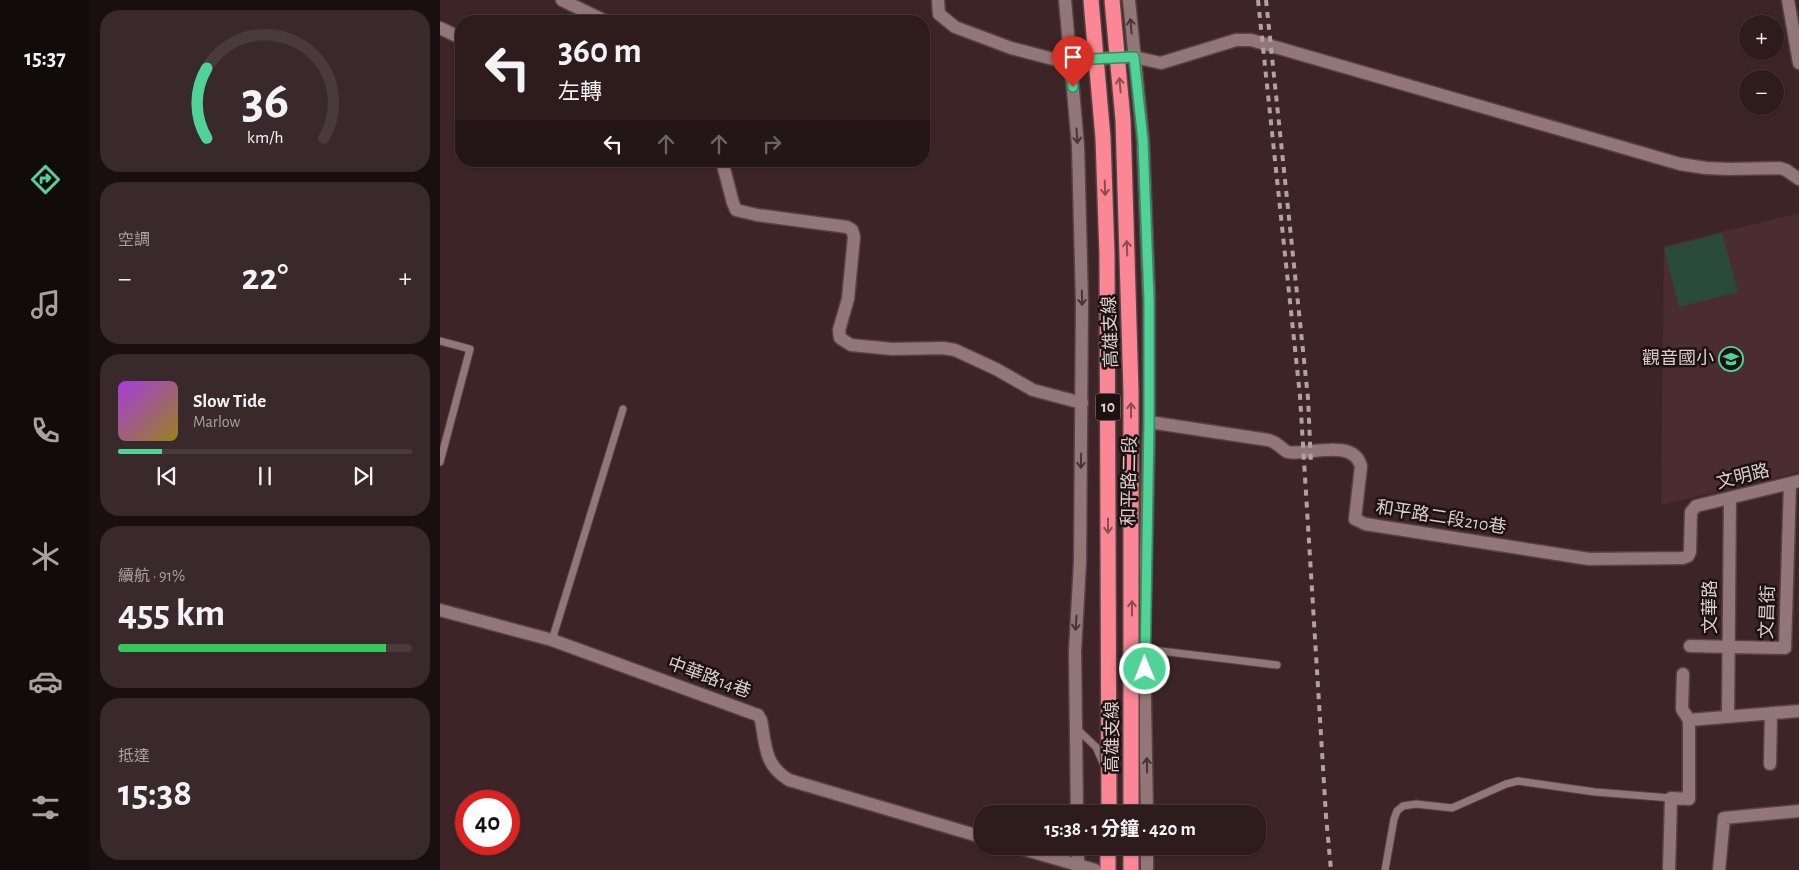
<!DOCTYPE html>
<html lang="zh-TW">
<head>
<meta charset="utf-8">
<style>
  body { margin:0; font-family:"Alegreya Sans","Noto Sans TC",sans-serif; background:#3a292a; color:#f1f3f6; height:100vh; display:flex; flex-direction:column; font-size:19px; white-space:nowrap }
  * { box-sizing:border-box; margin:0 }
  p { font-size:16px; color:#a7a1a4 }
  .icon { flex:none; width:28px; height:28px; fill:none; stroke:currentColor; stroke-width:2; stroke-linecap:round; stroke-linejoin:round }
  .map { position:relative; flex:1; overflow:hidden }
  .side { display:flex; flex-direction:column; gap:10px; padding:10px; background:#190f10; width:350px }
  .side>* { flex:none }
  .hud { position:absolute; left:15px; top:15px; width:475px; height:152px; border-radius:20px; box-shadow:0 1px 4px #0004,0 0 0 1px #493a3b; background:#2e1c1d; color:#f1f3f6; overflow:hidden }
  .tools { position:absolute; left:1299px; top:15px; display:grid; gap:10px }
  .tools a { display:grid; place-items:center; width:45px; height:45px; border-radius:50%; background:#2e1c1d; box-shadow:0 1px 4px #0004,0 0 0 1px #493a3b; font-size:25px }
  .speed { position:absolute; left:15px; top:790px; display:flex; gap:10px; font-size:25px; font-weight:700; text-align:center }
  .speed>* { display:grid; place-content:center; width:65px; height:65px; border-radius:50%; background:#2e1c1d; box-shadow:0 1px 4px #0004,0 0 0 1px #493a3b; line-height:1 }
  .speed .limit { border:8px solid #d22; background:#fff; color:#111 }
  .pin { position:absolute; display:grid; place-items:center; width:42px; height:42px; color:#fff; margin:-51px -21px; border-radius:50% 50% 50% 0; rotate:-45deg; box-shadow:0 0 5px #0007 }
  .pin .icon { rotate:45deg }
  .me { position:absolute; width:55px; margin:-28px; rotate:359deg; stroke-linejoin:round; filter:drop-shadow(0 0 4px #0008) }
  .turn { display:flex; align-items:center; gap:18px; height:105px; padding:0 20px; font-size:22px }
  .turn .icon { width:65px; height:65px; stroke-width:2.5 }
  .turn b { display:block; font-size:35px; line-height:42px }
  .lanes { display:flex; align-items:center; height:48px; padding:0 20px; background:#0003; justify-content:center; gap:25px; direction:ltr }
  .lanes .off { opacity:.35 }
  .big { font-size:38px; font-weight:700; line-height:1.1 }
  .side .widget { flex:1; display:flex; flex-direction:column; justify-content:center; gap:8px; min-width:0; padding:0 18px; border-radius:20px; background:#3a292a }
  .side .dial { align-items:center; gap:0 }
  .dial svg { height:130px; overflow:visible; fill:none; stroke:#493a3b; stroke-width:7; stroke-linecap:round; text-anchor:middle }
  .dial text { fill:#f1f3f6; stroke:none }
  .song { display:flex; align-items:center; gap:15px }
  .cover { width:60px; height:60px; border-radius:8px; background:linear-gradient(135deg,hsl(280 70% 55%),hsl(50 70% 35%)) }
  .played { height:5px; border-radius:2px; background:linear-gradient(90deg,#51d398 15%,#493a3b 15%) }
  .keys { display:flex; justify-content:space-around; direction:ltr }
  .heat { display:flex; justify-content:space-between; align-items:center; font-size:28px; direction:ltr }
  .charge { height:8px; border-radius:4px; background:linear-gradient(90deg,#34c759 91%,#493a3b 0) }
  .trip { position:absolute; left:534px; top:805px; width:292px; height:50px; border-radius:20px; background:#2e1c1d; box-shadow:0 1px 4px #0004,0 0 0 1px #493a3b; font-weight:700; line-height:50px; text-align:center }
  main { display:flex; flex:1; min-height:0 }
  .tabs { display:flex; flex-direction:column; width:90px; justify-content:space-around; align-items:center; background:#120b0c; color:#a7a1a4 }
  .tabs .icon { width:35px; height:35px }
  .tabs .active { color:#51d398 }
  .tabs b { font-size:22px; color:#f1f3f6 }
  .map>svg:first-child { display:block }
  .built { fill:#4b2c2f }
  .green { fill:#2a4b3a }
  .lines { fill:none; stroke-linecap:round; stroke-linejoin:round }
  .lane-casing { stroke:#574345; stroke-width:9 }
  .street-casing { stroke:#574345; stroke-width:15 }
  .secondary-casing { stroke:#574345; stroke-width:15 }
  .highway-casing { stroke:#574345; stroke-width:18 }
  .lane { stroke:#937678; stroke-width:7 }
  .street { stroke:#937678; stroke-width:12 }
  .secondary { stroke:#937678; stroke-width:12 }
  .highway { stroke:#fa8793; stroke-width:15 }
  .rail { stroke:#b3a1a2; stroke-width:4; stroke-dasharray:6 6; stroke-linecap:butt }
  .highway-bridge-casing { stroke:#574345; stroke-width:18; stroke-linecap:butt }
  .highway-bridge { stroke:#fa8793; stroke-width:15 }
  .oneway { stroke:#463536 }
  .oneway2 { stroke:#8b4c52 }
  .route-casing { stroke:#358963; stroke-width:12 }
  .route { stroke:#51d398; stroke-width:9 }
  .labels { text-anchor:middle; dominant-baseline:central; stroke-width:5; stroke-linejoin:round; paint-order:stroke }
  .shield { fill:#1c1212; stroke:#a39595; stroke-width:1 }
  .shield-label { font-size:16px; font-weight:bold; fill:#ddcdcd }
  .street-label { font-size:18px; fill:#ddcdcd; stroke:#1c1212 }
  .poi-label { font-size:18px; fill:#ddcdcd; stroke:#1c1212; text-anchor:end }
</style>
</head>
<body>
<main>
<nav class="tabs">
<b>15:37</b>
<svg class="icon active" aria-label="directions" viewBox="0 0 24 24"><path d="M12 3l9 9-9 9-9-9zM9 14v-3h6M13 9l2 2-2 2"/></svg>
<svg class="icon" aria-label="music" viewBox="0 0 24 24"><path d="M9 18V5l10-2v13"/><circle cx="6" cy="18" r="3"/><circle cx="16" cy="16" r="3"/></svg>
<svg class="icon" aria-label="phone" viewBox="0 0 24 24"><path d="M5 4h4l2 5-3 2q2 4 5 5l2-3 5 2v4C11 20 4 13 5 4z"/></svg>
<svg class="icon" aria-label="climate" viewBox="0 0 24 24"><path d="M12 3v18M4 7l16 10M4 17L20 7"/></svg>
<svg class="icon" aria-label="car" viewBox="0 0 24 24"><path d="M5 17H2v-5l4-1 3-4h7l3 4 3 1v5h-3M9 17h6M6 11h13"/><circle cx="7" cy="17" r="2"/><circle cx="17" cy="17" r="2"/></svg>
<svg class="icon" aria-label="filters" viewBox="0 0 24 24"><path d="M4 7h16M4 17h16"/><circle cx="9" cy="7" r="2"/><circle cx="15" cy="17" r="2"/></svg>
</nav>
<section class="side">
<div class="widget dial"><svg viewBox="0 0 100 80">
<path d="M14 69A42 42 0 1 1 86 69"/>
<path d="M14 69A42 42 0 0 1 14 26" stroke="#51d398"/>
<text x="50" y="56" font-size="32" font-weight="700">36</text>
<text x="50" y="72" font-size="11">km/h</text>
</svg></div>
<div class="widget"><p>空調</p>
<div class="heat"><a>−</a><b class="big">22°</b><a>+</a></div>
</div>
<div class="widget">
<div class="song"><i class="cover"></i><div><b>Slow Tide</b><p>Marlow</p></div></div>
<div class="played"></div>
<div class="keys"><svg class="icon" aria-label="previous" viewBox="0 0 24 24"><path d="M18 5L8 12l10 7zM5 5v14"/></svg><svg class="icon" aria-label="pause" viewBox="0 0 24 24"><path d="M8 5v14M16 5v14"/></svg><svg class="icon" aria-label="next" viewBox="0 0 24 24"><path d="M6 5l10 7-10 7zM19 5v14"/></svg></div>
</div>
<div class="widget"><p>續航 · 91%</p><b class="big">455 km</b><div class="charge"></div></div>
<div class="widget"><p>抵達</p><b class="big">15:38</b></div>
</section>
<div class="map">
<svg width="1359" height="870" viewBox="0 0 1359 870">
  <rect width="100%" height="100%" fill="#3d2527"/>
  <path class="built" d="M1359,213V472L1221,505L1224,246Z"/>
  <path class="green" d="M1282,233L1298,292L1239,307L1224,248Z"/>
  <g class="lines">
    <defs>
      <path id="lane" d="M0,341L30,349L0,462
        M112,640L183,409
        M704,649L837,665
        M637,729L656,747L664,765
        M945,870L954,819L957,811L963,806L976,804L1012,808L1066,784L1078,781L1155,792L1231,798"/>
      <path id="street" d="M122,0L165,21
        M498,0L499,14L515,27L571,48L617,60L694,57L721,63L796,40H811L1240,164L1266,168L1290,169L1340,168L1346,170L1359,179
        M1348,0L1359,63
        M0,28L21,38
        M282,161L293,203L296,210L317,215L407,227L412,230L414,237L408,299L399,330L400,338L411,345L452,349L503,348L515,350L556,369L593,390L642,403
        M709,422L828,440C838,442 842,450 848,452C867,456 913,437 921,466L915,519L925,524L1149,559L1243,558L1248,556L1250,552L1251,512L1256,506L1359,481
        M0,610L112,640L312,713L318,715L321,720C326,746 324,765 349,780L542,837
        M1250,646L1345,648L1350,484
        M1243,674L1242,709L1249,720
        M1288,716L1290,498
        M1249,720L1359,711
        M1330,764L1331,713
        M573,846L655,870
        M1229,870L1231,798L1249,799V720
        M1279,870L1284,818L1359,811"/>
      <path id="secondary" d="M625,0L638,146L642,302L640,562L635,651L637,814
        M689,0L703,141L709,300V422L704,649L707,814
        M638,846V870
        M707,870V846"/>
      <path id="highway" d="M668,870V846
        M691,870V846"/>
    </defs>
    <use href="#lane" class="lane-casing"/>
    <use href="#street" class="street-casing"/>
    <use href="#secondary" class="secondary-casing"/>
    <use href="#highway" class="highway-casing"/>
    <use href="#lane" class="lane"/>
    <use href="#street" class="street"/>
    <use href="#secondary" class="secondary"/>
    <use href="#highway" class="highway"/>
    <path class="rail" d="M818,0L860,396L886,816L891,870
      M826,0L868,398L871,465"/>
    <defs>
      <path id="highway-bridge" d="M651,0L663,138L667,255L669,814
        M672,0L683,120L691,392V814"/>
    </defs>
    <use href="#highway-bridge" class="highway-bridge-casing"/>
    <use href="#highway-bridge" class="highway-bridge"/>
  </g>
  <defs><path id="oneway-shaft" d="M-6 0H5M1.5-3L5.5 0L1.5 3" fill="none" stroke-width="1.6" stroke-linecap="round" stroke-linejoin="round" transform="scale(1.25)"/></defs>
  <g class="oneway">
    <use href="#oneway-shaft" transform="translate(691 26) rotate(-95)"/>
    <use href="#oneway-shaft" transform="translate(637 136) rotate(86)"/>
    <use href="#oneway-shaft" transform="translate(642 298) rotate(89)"/>
    <use href="#oneway-shaft" transform="translate(641 461) rotate(91)"/>
    <use href="#oneway-shaft" transform="translate(636 623) rotate(94)"/>
    <use href="#oneway-shaft" transform="translate(707 765) rotate(-91)"/>
  </g>
  <g class="oneway2">
    <use href="#oneway-shaft" transform="translate(680 85) rotate(-95)"/>
    <use href="#oneway-shaft" transform="translate(665 188) rotate(88)"/>
    <use href="#oneway-shaft" transform="translate(687 248) rotate(-92)"/>
    <use href="#oneway-shaft" transform="translate(691 410) rotate(-90)"/>
    <use href="#oneway-shaft" transform="translate(668 526) rotate(90)"/>
    <use href="#oneway-shaft" transform="translate(692 608) rotate(-90)"/>
  </g>
  <g class="lines">
    <defs>
      <path id="route" d="M633,87L631,60L694,57L703,141L709,300V422L705,669"/>
    </defs>
    <use href="#route" class="route-casing"/>
    <use href="#route" class="route"/>
  </g>
  <defs>
    <symbol id="school-ring" viewBox="-11 -11 22 22"><circle r="9.5" fill="#1c1212" stroke="#51d398" stroke-width="1.5"/><path d="M0-5L7-2L0 1L-7-2ZM-4 1L0 2.5L4 1V4Q0 6-4 4Z" fill="#51d398"/></symbol>
  </defs>
  <g fill-rule="evenodd">
    <use href="#school-ring" x="1277" y="345" width="28" height="28"/>
  </g>
  <g class="labels">
    <rect class="shield" x="655.5" y="393.5" width="25" height="27" rx="4"/>
    <g class="shield-label">
      <text x="668" y="407">10</text>
    </g>
    <g class="street-label">
      <text transform="translate(671 332) rotate(-92)">高雄支線</text>
      <text transform="translate(1303 477) rotate(-14)">文明路</text>
      <text transform="translate(690 481) rotate(-89)">和平路二段</text>
      <text transform="translate(1001 518) rotate(9)">和平路二段210巷</text>
      <text transform="translate(1271 607) rotate(-90)">文華路</text>
      <text transform="translate(1328 612) rotate(-88)">文昌街</text>
      <text transform="translate(269 678) rotate(20)">中華路14巷</text>
      <text transform="translate(673 737) rotate(-90)">高雄支線</text>
    </g>
    <g class="poi-label">
      <text x="1274" y="359">觀音國小</text>
    </g>
  </g>
</svg>
<div class="tools">
<a>+</a>
<a>−</a>
</div>
<div class="speed"><div class="limit">40</div></div>
<div class="pin" style="left:633px;top:87px;background:#d93025"><svg class="icon" aria-label="arrive" viewBox="0 0 24 24"><path d="M6 21V4h12l-3 4 3 4H6"/></svg></div>
<svg class="me" style="left:705px;top:669px" viewBox="-20 -20 40 40"><circle r="17" fill="#51d398" stroke="#fff" stroke-width="3"/><path d="M0-11L8 9 0 5-8 9z" fill="#fff"/></svg>
<div class="trip">15:38 · 1 分鐘 · 420 m</div>
<div class="hud">
<div class="turn"><svg class="icon" aria-label="left" viewBox="0 0 24 24"><path d="M17 20v-9H6M10 6l-5 5 5 5"/></svg><div><b>360 m</b>左轉</div></div>
<div class="lanes"><svg class="icon" aria-label="left" viewBox="0 0 24 24"><path d="M17 20v-9H6M10 6l-5 5 5 5"/></svg><svg class="icon off" aria-label="ahead" viewBox="0 0 24 24"><path d="M12 20V5M6 11l6-6 6 6"/></svg><svg class="icon off" aria-label="ahead" viewBox="0 0 24 24"><path d="M12 20V5M6 11l6-6 6 6"/></svg><svg class="icon off" aria-label="right" viewBox="0 0 24 24"><path d="M7 20v-9h11M14 6l5 5-5 5"/></svg></div>
</div>
</div>
</main>
</body>
</html>
